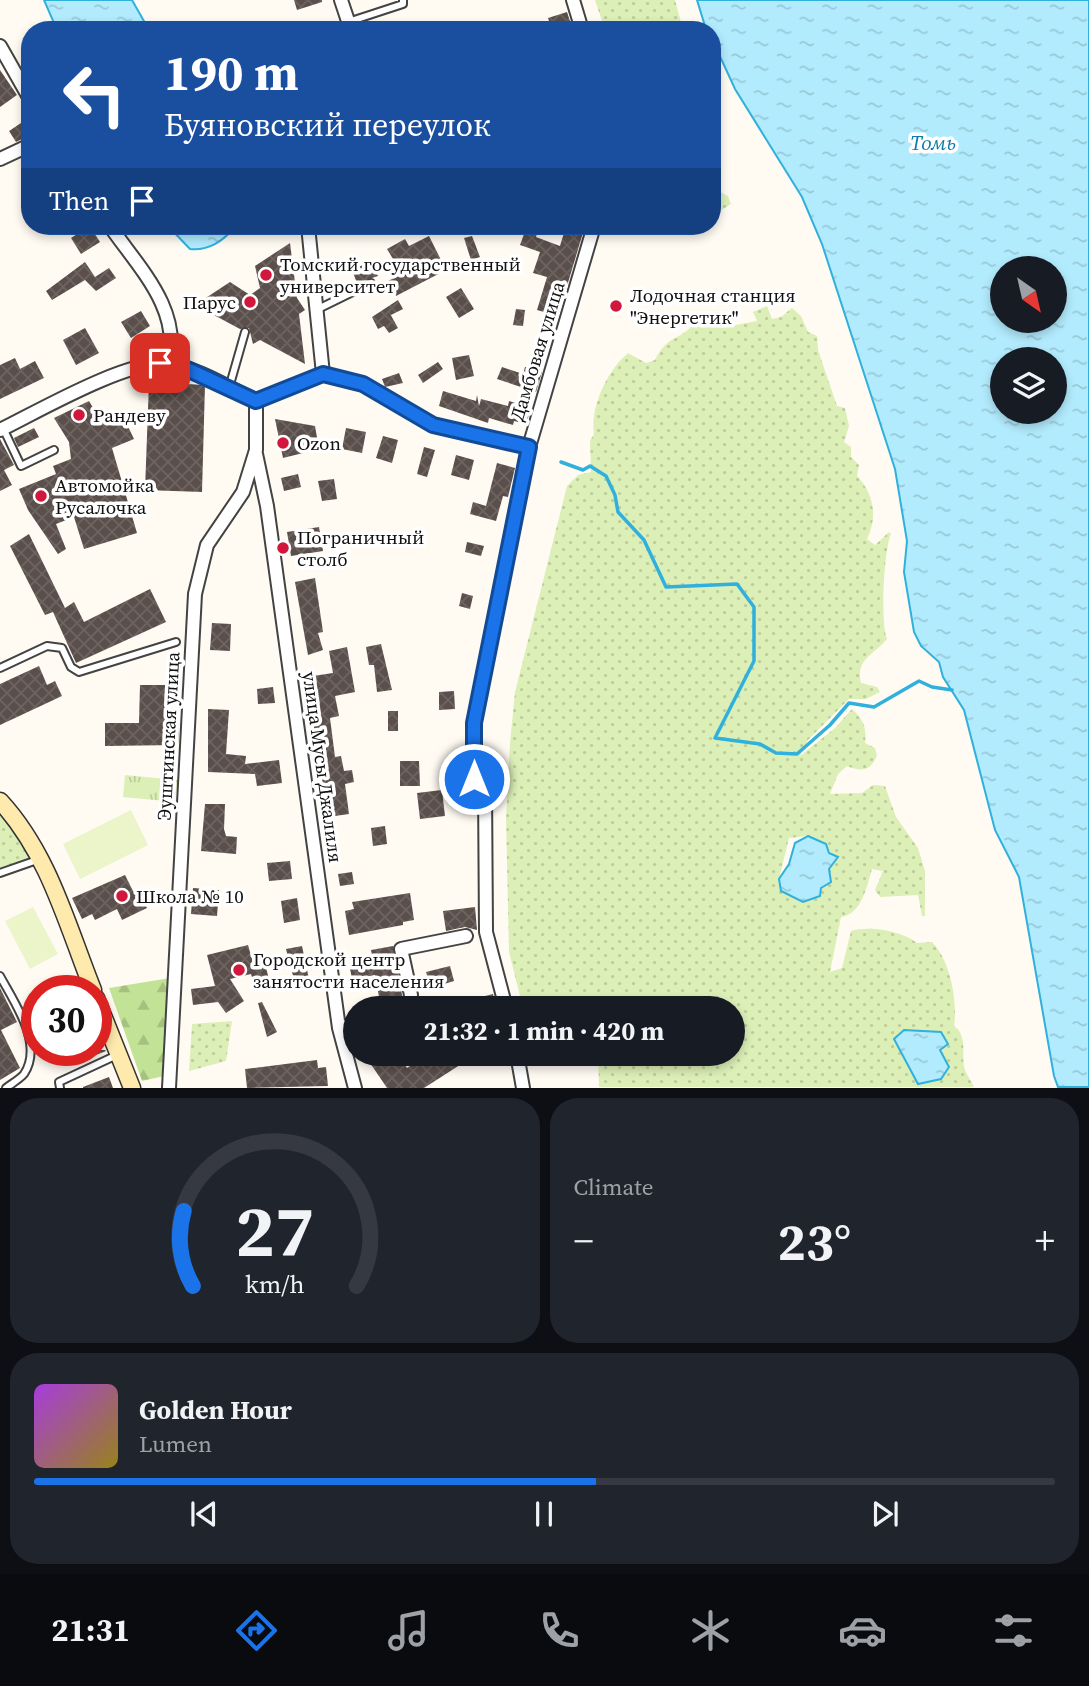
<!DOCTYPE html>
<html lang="en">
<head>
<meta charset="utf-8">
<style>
  body { margin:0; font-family:"Source Serif 4",serif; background:#20242c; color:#f1f3f6; height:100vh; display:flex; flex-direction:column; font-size:26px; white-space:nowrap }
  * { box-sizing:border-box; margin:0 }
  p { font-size:23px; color:#9ea1a6 }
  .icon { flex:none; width:38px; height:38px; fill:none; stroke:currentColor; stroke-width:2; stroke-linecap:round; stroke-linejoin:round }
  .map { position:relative; height:1088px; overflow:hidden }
  .panel { display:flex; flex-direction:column; gap:10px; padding:10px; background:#0d0f14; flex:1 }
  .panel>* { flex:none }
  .top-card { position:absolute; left:21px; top:21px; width:700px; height:214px; border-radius:28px; box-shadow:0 4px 10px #0003; background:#1a4fa0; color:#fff; overflow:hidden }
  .needle { width:46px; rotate:146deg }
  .controls { position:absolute; left:990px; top:256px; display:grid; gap:14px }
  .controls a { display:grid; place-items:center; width:77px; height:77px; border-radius:50%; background:#171b24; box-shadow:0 4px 10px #0003; font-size:35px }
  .speed { position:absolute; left:21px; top:975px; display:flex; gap:14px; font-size:35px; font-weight:700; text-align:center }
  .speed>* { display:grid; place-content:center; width:91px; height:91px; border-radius:50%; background:#171b24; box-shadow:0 4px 10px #0003; line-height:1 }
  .speed .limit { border:10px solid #d22; background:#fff; color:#111 }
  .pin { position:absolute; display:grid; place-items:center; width:60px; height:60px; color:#fff; margin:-30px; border-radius:14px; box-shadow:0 4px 10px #0006 }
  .me { position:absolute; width:77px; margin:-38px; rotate:0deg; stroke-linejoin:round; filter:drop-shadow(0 0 5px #0008) }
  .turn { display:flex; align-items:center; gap:24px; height:147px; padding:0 28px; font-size:32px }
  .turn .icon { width:91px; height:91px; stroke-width:2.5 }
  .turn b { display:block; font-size:49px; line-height:60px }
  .then { display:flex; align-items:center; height:66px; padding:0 28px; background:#0003; gap:14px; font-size:26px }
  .big { font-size:52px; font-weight:700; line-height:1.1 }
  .panel .tile { flex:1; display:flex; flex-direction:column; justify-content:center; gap:10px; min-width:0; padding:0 24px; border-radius:28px; background:#20242c }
  .panel .dial { align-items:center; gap:0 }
  .dial svg { height:182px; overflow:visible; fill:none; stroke:#363941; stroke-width:7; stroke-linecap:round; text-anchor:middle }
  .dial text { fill:#f1f3f6; stroke:none }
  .song { display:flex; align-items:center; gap:21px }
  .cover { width:84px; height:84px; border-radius:10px; background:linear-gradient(135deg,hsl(280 70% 55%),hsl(50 70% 35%)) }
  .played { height:7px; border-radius:4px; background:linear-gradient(90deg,#1a73e8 55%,#363941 55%) }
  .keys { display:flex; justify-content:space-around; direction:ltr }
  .heat { display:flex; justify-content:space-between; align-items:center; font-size:38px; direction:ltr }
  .panel .tiles { flex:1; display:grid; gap:10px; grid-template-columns:1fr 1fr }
  .tile:last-child { grid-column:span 2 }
  .trip { position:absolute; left:343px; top:996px; width:402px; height:70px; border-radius:35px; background:#171b24; box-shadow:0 4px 10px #0003; font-weight:700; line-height:70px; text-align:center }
  .tab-bar { display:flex; height:112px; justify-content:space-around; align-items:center; background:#090b0e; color:#9ea1a6 }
  .tab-bar .icon { width:49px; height:49px }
  .tab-bar .on { color:#1a73e8 }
  .tab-bar b { font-size:32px; color:#f1f3f6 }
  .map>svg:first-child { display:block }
  .grass { fill:url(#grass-dots); fill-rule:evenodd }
  .forest { fill:url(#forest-firs) }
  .park { fill:url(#park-tufts) }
  .pitch { fill:#ecf5ca }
  .water { fill:url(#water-ripples); stroke:#30b0dc; stroke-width:2; fill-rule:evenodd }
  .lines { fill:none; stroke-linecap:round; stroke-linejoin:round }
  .stream { stroke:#30b0dc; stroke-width:3.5 }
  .building { fill:url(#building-cross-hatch) }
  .lane-casing { stroke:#434343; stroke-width:10 }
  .street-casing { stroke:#434343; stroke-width:16 }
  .secondary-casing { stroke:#323232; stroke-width:19 }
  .lane { stroke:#fff; stroke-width:6 }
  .street { stroke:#fff; stroke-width:12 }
  .secondary { stroke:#ffeaae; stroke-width:16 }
  .route-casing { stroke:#114b97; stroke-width:18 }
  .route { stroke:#1a73e8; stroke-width:12 }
  .poi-dot { fill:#d1173b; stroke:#fff; stroke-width:2.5 }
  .labels { text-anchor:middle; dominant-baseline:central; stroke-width:7; stroke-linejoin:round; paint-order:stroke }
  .poi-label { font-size:19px; fill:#101010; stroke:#fff; text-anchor:start }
  .street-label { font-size:19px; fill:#101010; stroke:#fff }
  .water-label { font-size:21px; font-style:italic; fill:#0a7baa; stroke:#fff }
</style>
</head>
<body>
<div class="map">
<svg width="1089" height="1088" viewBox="0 0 1089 1088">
  <defs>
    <pattern id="grass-dots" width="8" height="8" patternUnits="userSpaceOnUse" patternTransform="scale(1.75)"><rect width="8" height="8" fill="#dcefb7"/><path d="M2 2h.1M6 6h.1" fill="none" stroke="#bccc9c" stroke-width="1.8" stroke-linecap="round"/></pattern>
    <pattern id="forest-firs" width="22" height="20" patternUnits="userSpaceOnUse" patternTransform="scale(1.75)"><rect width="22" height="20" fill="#c2e295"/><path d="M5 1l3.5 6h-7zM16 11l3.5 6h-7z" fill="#a6c17f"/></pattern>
    <pattern id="park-tufts" width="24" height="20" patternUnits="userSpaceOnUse" patternTransform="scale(1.75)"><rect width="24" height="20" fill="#dcefb7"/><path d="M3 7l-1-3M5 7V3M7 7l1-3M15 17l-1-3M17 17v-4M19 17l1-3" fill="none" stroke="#bccc9c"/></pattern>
    <pattern id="water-ripples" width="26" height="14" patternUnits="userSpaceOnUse" patternTransform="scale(1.75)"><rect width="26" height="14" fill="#b2ebfd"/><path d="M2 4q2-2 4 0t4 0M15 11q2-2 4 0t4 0" fill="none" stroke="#98c8d8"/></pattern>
    <pattern id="building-cross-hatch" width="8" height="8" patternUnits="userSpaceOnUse" patternTransform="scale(1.75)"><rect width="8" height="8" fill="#5a4f4b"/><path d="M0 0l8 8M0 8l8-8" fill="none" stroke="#6d6461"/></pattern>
  </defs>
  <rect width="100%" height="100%" fill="#fffbf3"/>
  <path class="grass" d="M595,0H675L683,30H605Z
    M712,188L728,196L731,204L712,216Z
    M767,306L772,319L781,317L792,308L801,316L808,332L817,336L818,350L837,406L845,408L849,426L844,442L851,447V457L859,465L857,476C874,494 878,517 867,539L875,545L889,532L891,534C884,549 880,623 887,639C874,655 855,659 861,683L877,687L880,692L866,699H849L808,740L800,756L835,728L852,709C863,719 867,727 865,743L875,748L877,756C870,771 862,772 847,766L838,774L830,794L862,793L873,785L885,786L896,817L918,848L925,871V916H922L918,895L880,897L875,890L883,871L872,869C867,886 862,914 841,917L830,972L842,968L851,931C869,925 903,931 917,943L932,942C950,960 958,1001 954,1026C967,1035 962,1052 964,1066C965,1073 971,1080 974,1087H599L598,1054H733V1008H523L509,952L506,818L510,743L515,692L567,486L578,475L591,472L590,441L594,434C590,407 607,371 628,353L646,363L655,360C668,333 681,342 697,320L730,326L757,321L753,312ZM808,836L837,857L829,869L831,882L803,902L781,891L779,879L789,838ZM941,1032L948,1044L940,1050L948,1067L941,1078L918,1084Z
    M0,810L34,857L0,869Z
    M232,1021L226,1061L189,1071L192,1024Z"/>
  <path class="forest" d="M170,978L164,1076L142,1081L109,988Z"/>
  <path class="park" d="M125,775L178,780L175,802L123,797Z"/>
  <path class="pitch" d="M131,810L148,845L80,879L63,844Z
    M33,907L58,954L30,969L5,921Z"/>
  <path class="water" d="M44,0H132L149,30H57Z
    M697,0H1089V1087H1058L1054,1076L1019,877L995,830L964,710L943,677L939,662L921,646L914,632L904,572L907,541L895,469L822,244L802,197L735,89L712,39V30L705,26ZM1003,268H1055V320H1003ZM1003,359H1055V411H1003Z
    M168,226H236C223,241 209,251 190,249Z
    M808,836L826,844L829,853L838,857L829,869L831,882L821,888L820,896L803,902L781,891L779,879L789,864L795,843Z
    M904,1030L941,1032L948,1044L940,1050L949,1067L941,1079L918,1084L894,1039Z"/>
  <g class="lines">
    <path class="stream" d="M561,462L583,470L590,466L606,476L615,495L618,512L644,540L666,587L737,584L754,607V661L715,738L760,744L776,753L797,754L830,725L849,703L874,707L919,681L932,687L952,690"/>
  </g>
  <path class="building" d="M294,0H322V2L297,10Z
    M567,12L573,30H552L548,18Z
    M0,70L17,95L0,107Z
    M30,117V135L16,142L9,131Z
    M90,226L100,242L81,254L71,238Z
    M527,226L538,230L536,237L560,246L566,226H585L558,316L537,310L547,277L533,273L540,252L520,245Z
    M429,236L446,270L396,296L388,281L402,274L387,249L405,239L409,246Z
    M472,236L480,257L471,260L464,238Z
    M290,243L297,298L305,310L299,314L305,364L260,340L253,344L249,328L240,329L195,305L230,282L250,295L260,288L255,266Z
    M371,261L378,276L357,283L352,270Z
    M85,262L95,277L109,268L116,278L96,291L85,280L52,300L46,291Z
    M461,288L474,309L459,318L446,297Z
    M398,300L403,309L391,315L388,310L398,328L389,333L384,326L378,329L372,317Z
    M516,309L525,310L523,326L513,325Z
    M141,311L150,326L131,338L121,322Z
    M85,328L99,353L76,365L63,340Z
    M469,355L474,376L456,380L452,358Z
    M15,358L20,369L35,361L44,378L0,399V365Z
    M438,362L443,369L423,383L418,375Z
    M502,367L523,374L525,367L542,372L536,392L497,379Z
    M399,373L403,383L385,387L382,379Z
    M149,382L205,385L202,492L145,490Z
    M443,391L476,401L477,395L479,406L481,399L508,406L509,401L531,408L526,424L514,421L513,425L489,418L488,423L439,406Z
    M89,401L101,421L121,412L134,439L112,448L137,533L84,549L74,517L56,524L66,549L58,554L28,510L19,489L56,474L53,466L71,459L69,442L54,418Z
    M275,419L315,426L319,449L283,458Z
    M34,428L39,437L18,447L14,438Z
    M346,428L366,432L362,453L342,449Z
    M383,436L398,440L392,463L376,458Z
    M0,439L14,465L4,470L12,485L0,491Z
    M424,447L435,450L427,477L417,474Z
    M456,455L474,460L469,480L451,475Z
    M497,463L515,468L508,497L503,496L496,521L470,514L473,502L486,506Z
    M298,474L301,487L284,491L281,478Z
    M334,479L337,499L322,501L318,481Z
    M319,527L323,551L291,556L287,532Z
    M29,534L65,608L74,602L84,622L150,589L166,622L76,663L53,612L45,615L10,546Z
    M467,542L484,546L481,556L465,552Z
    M315,578L323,632L318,633L323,650L308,655L295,582Z
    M462,593L473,596L470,609L459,606Z
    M212,623L231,624L230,651L210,650Z
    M381,644L392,690L377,692L374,665H369L366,647Z
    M347,647L355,692L335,696L339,716L330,718L335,757L341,756L344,771L352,770L354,782L345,784L349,814L328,817L306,677L333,673L329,651Z
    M39,666L47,685L55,681L62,696L0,725V684Z
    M140,685H169L168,722H179L178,745L105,746V723H139Z
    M273,687L275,703L258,704L257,689Z
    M454,691L455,709L439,710V692Z
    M208,709L229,710L226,754L246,756L245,764L279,760L282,783L257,786L255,774L208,772Z
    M388,711H398V731H388Z
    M400,761H419L420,786H400Z
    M442,790L445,816L420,819L417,793Z
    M205,804H225L224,829L226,836L237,837L236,854L201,851Z
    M385,826L387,844L373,846L371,828Z
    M290,861L292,879L269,881L267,863Z
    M352,872L354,884L340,886L338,874Z
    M125,875L133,891L138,889L147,908L122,920L117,909L95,920L92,914L82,919L72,898Z
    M193,888L219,890L217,916L191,914Z
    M410,893L414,920L403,922V925L349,935L345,911L354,909L352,902Z
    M297,898L300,920L284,923L281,901Z
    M475,907L477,930L465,927L446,931L443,911Z
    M248,945L254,966L265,963L270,984L255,988L251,974L230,979L244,1001L226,1013L218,1002L193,1005L191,989L215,986L207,955Z
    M302,946L310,984L296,987L286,949Z
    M393,946L402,995L399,1007L381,1008L375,975L352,979L349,963L373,960L371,950Z
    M450,966L454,981L431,988L426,972Z
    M0,988L17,1022L1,1030L20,1068L0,1080Z
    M493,994L496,1008H479L477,998Z
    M262,1002L277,1032L267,1037L258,1003Z
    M67,1050H105L106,1051L73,1064Z
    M364,1054H397L407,1068L428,1054H477L424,1088H387Z
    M317,1060L318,1068L326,1067L328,1086L247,1088L245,1069Z
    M109,1077L113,1088H83V1087Z"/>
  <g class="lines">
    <defs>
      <path id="lane" d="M348,22L403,4V0
        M264,227L265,226
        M316,310L371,283
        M229,388L245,332
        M3,428L21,466L54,450
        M0,668L47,646L62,648L71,667L79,672L176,642
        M0,873L40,859
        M0,976C14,1002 44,1044 24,1074C20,1079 11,1084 6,1088
        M60,1088L59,1082L117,1055"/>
      <path id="street" d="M341,0L351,30
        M573,0L582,30
        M0,46L30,99
        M0,159L30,145
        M110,226C138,267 183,310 168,364
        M308,226L323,374
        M0,430C37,412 130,358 168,364C198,368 229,388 256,401L323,374L363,384L433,425L529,447
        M256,454L267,506L339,1028L355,1088
        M474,779V723L529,447L594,226
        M485,787L486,932L506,1008
        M408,1008L411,995L401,949L466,936
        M339,1028L355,1024
        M517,1054L523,1088
        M169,1088L195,594L207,545L243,492L256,450V401"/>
      <path id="secondary" d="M0,801C49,854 67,925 93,990
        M96,998L132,1088"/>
    </defs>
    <use href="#lane" class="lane-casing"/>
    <use href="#street" class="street-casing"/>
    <use href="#secondary" class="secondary-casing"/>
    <use href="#lane" class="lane"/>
    <use href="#street" class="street"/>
    <use href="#secondary" class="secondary"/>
  </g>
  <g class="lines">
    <defs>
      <path id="route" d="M160,363L187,369L256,401L323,374L363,384L433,425L529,447L474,723V779"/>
    </defs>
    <use href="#route" class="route-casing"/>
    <use href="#route" class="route"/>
  </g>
  <g class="poi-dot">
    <circle cx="266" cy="275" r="7"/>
    <circle cx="250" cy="302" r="7"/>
    <circle cx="616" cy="306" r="7"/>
    <circle cx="79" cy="415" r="7"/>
    <circle cx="283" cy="443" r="7"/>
    <circle cx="41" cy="496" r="7"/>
    <circle cx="283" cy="548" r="7"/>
    <circle cx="122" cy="896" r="7"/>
    <circle cx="239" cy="970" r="7"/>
  </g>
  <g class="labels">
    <g class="poi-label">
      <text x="280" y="264">Томский государственный<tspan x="280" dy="22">университет</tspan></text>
      <text x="630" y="295">Лодочная станция<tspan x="630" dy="22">"Энергетик"</tspan></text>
      <text x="236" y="302" text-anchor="end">Парус</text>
      <text x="93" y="415">Рандеву</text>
      <text x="297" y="443">Ozon</text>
      <text x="55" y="485">Автомойка<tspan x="55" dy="22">Русалочка</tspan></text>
      <text x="297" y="537">Пограничный<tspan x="297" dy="22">столб</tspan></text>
      <text x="136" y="896">Школа № 10</text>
      <text x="253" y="959">Городской центр<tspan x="253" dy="22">занятости населения</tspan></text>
    </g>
    <g class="street-label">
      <text transform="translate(537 351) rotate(-73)">Дамбовая улица</text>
      <text transform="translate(168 736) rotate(-87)">Эуштинская улица</text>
      <text transform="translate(323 767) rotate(82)">улица Мусы Джалиля</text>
    </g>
    <g class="water-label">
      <text x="933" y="142">Томь</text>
    </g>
  </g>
</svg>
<div class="controls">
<a><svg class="needle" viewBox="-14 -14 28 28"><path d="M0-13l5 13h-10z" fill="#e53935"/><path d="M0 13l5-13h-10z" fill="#9ea1a6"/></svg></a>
<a><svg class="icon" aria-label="layers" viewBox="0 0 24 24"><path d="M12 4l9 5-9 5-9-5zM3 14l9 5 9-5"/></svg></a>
</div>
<div class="speed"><div class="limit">30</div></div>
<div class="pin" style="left:160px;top:363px;background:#d93025"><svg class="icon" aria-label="arrive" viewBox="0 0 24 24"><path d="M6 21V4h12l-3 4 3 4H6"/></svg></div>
<svg class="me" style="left:474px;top:779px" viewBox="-20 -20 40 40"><circle r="17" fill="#1a73e8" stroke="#fff" stroke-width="3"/><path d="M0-11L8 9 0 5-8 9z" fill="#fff"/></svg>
<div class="trip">21:32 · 1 min · 420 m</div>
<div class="top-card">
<div class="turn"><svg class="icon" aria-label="left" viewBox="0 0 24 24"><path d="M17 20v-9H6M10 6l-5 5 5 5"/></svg><div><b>190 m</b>Буяновский переулок</div></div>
<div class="then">Then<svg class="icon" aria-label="arrive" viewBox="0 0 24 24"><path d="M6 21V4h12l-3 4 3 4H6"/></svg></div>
</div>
</div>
<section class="panel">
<div class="tiles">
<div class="tile dial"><svg viewBox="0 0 100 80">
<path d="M14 69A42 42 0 1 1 86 69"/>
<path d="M14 69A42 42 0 0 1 10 36" stroke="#1a73e8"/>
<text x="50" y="56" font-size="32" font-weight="700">27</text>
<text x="50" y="72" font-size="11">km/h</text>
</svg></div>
<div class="tile"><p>Climate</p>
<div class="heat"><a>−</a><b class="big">23°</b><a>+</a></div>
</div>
<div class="tile">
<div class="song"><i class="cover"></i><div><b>Golden Hour</b><p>Lumen</p></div></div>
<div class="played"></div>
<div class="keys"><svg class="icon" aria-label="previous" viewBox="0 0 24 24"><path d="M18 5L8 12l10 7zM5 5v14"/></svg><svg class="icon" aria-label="pause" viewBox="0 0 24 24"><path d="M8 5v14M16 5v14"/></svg><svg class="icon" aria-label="next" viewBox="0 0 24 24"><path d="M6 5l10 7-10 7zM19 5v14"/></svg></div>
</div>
</div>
</section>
<nav class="tab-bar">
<b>21:31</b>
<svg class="icon on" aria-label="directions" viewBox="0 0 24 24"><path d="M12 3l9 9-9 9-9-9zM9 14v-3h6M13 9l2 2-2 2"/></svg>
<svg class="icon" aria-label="music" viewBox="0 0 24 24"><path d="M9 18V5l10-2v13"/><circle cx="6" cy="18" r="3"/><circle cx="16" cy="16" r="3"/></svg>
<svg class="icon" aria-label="phone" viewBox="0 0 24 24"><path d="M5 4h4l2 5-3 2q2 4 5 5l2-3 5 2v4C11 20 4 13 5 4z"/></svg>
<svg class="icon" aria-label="climate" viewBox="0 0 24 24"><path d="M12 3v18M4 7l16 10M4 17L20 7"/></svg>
<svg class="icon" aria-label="car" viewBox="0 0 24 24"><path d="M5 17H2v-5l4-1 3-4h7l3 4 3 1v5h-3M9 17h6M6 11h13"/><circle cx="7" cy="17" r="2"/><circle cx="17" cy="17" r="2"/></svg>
<svg class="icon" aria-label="filters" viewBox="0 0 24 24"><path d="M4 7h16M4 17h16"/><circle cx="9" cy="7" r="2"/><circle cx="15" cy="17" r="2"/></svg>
</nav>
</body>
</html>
